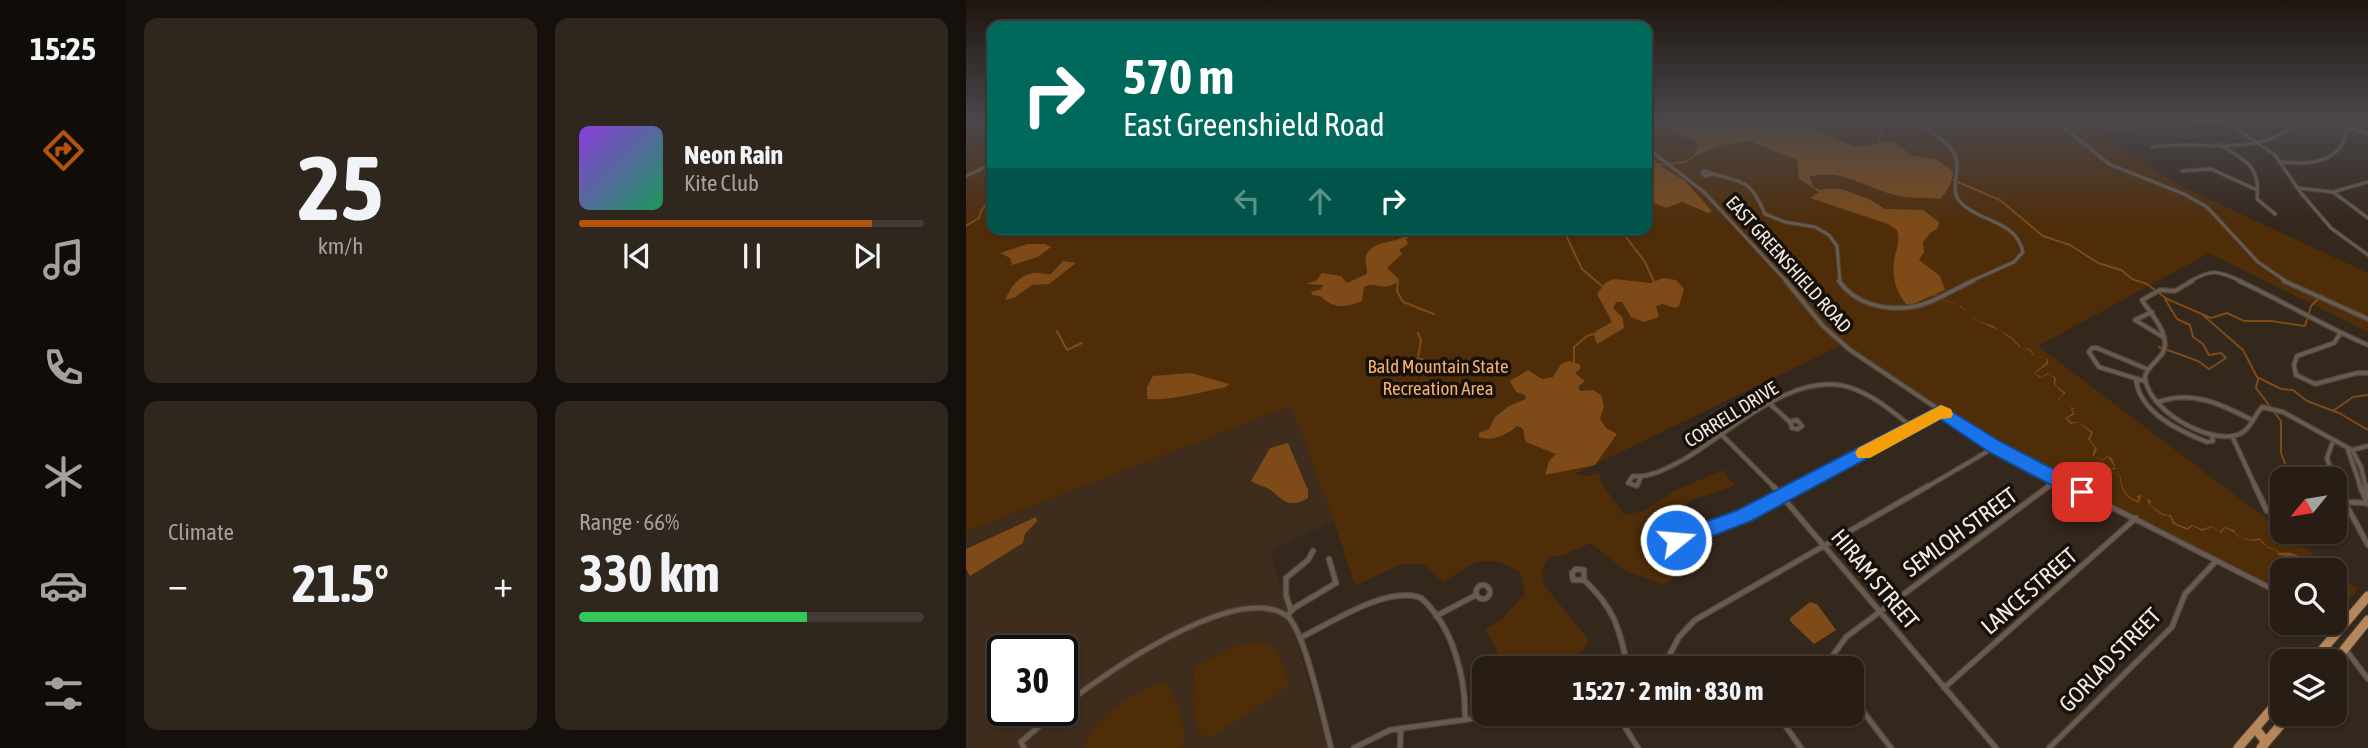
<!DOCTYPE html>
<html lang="en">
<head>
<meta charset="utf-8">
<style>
  body { margin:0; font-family:"Asap Condensed",sans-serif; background:#2f261e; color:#f1f3f6; height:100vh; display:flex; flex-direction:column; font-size:26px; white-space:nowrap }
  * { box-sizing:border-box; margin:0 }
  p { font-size:23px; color:#a4a2a0 }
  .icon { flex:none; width:38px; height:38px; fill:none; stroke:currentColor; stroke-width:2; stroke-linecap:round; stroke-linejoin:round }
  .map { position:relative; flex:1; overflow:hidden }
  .side { display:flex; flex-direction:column; gap:18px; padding:18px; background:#15100c; width:840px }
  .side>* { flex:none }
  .banner { position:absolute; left:21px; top:21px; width:665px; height:214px; border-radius:14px; box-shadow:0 2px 5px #0004,0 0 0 2px #433b34; background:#00695c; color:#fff; overflow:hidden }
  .needle { width:46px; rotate:240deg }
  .controls { position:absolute; left:1304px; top:467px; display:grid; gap:14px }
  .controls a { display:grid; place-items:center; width:77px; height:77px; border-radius:14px; background:#271d15; box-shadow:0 2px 5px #0004,0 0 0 2px #433b34; font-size:35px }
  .speed { position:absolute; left:21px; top:635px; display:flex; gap:14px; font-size:35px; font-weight:700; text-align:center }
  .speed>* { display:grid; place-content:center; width:91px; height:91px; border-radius:50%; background:#271d15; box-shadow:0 2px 5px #0004,0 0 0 2px #433b34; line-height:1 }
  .speed .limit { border:4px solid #111; border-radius:10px; background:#fff; color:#111 }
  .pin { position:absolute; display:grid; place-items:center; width:60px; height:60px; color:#fff; margin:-30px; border-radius:14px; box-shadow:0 4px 10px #0006 }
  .me { position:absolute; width:77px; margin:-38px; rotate:73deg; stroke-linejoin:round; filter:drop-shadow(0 0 5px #0008) }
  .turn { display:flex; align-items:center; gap:24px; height:147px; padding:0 21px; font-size:32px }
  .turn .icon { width:91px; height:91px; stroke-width:2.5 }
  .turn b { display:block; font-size:49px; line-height:60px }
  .lanes { display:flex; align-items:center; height:66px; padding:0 21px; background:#0003; justify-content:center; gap:35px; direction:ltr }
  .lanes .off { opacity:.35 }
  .big { font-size:52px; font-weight:700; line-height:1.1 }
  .side .widget { flex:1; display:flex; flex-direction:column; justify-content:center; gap:10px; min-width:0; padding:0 24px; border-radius:14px; background:#2f261e }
  .side .dial { align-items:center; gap:0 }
  .dial b { font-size:91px; line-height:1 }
  .song { display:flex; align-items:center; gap:21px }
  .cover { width:84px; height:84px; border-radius:10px; background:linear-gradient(135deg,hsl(270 70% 55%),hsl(150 70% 35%)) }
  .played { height:7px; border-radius:4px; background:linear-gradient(90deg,#b45309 85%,#433b34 85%) }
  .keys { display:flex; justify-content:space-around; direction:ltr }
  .heat { display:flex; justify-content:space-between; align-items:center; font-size:38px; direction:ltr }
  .charge { height:10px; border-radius:5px; background:linear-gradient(90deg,#34c759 66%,#433b34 0) }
  .side .tiles { flex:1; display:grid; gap:18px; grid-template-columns:repeat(2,1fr) }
  .trip { position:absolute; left:506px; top:656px; width:392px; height:70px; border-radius:14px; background:#271d15; box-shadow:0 2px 5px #0004,0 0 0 2px #433b34; font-weight:700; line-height:70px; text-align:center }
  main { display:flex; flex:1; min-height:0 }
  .tabs { display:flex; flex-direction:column; width:126px; justify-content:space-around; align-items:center; background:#100c08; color:#a4a2a0 }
  .tabs .icon { width:49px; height:49px }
  .tabs .on { color:#b45309 }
  .tabs b { font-size:32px; color:#f1f3f6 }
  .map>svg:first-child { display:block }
  .built { fill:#3e2c1c; fill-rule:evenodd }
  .green { fill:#4f2d09 }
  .water { fill:#7e4b18 }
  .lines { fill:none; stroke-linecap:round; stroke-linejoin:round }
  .stream { stroke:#7e4b18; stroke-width:2 }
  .minor-far2-casing { stroke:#4f453b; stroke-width:4.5 }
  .minor-far1-casing { stroke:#4f453b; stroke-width:6 }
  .minor-casing { stroke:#4f453b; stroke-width:7 }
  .primary-casing { stroke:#4f453b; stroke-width:11 }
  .minor-far2 { stroke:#6a5b4f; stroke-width:2.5 }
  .minor-far1 { stroke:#6a5b4f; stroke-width:3.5 }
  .minor { stroke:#6a5b4f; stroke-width:4.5 }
  .primary { stroke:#b7865b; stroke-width:9 }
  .route { fill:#1a73e8; stroke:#114b97; stroke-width:2 }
  .slow { fill:#f59e0b }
  .labels { text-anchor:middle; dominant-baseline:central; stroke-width:7; stroke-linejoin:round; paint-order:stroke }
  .street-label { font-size:19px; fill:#f4ebe4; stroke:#17110c }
  .park-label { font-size:19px; fill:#f7ae6d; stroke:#17110c }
  .near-street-label { font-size:23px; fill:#f4ebe4; stroke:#17110c }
</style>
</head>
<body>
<main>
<nav class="tabs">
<b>15:25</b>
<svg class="icon on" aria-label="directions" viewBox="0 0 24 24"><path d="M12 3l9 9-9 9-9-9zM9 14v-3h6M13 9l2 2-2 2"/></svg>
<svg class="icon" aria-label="music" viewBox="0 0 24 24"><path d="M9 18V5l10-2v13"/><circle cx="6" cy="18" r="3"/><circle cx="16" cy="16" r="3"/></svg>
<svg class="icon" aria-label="phone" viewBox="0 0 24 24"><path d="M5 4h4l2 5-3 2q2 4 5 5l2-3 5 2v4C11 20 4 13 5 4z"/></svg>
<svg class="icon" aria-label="climate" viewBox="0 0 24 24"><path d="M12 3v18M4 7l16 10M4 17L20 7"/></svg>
<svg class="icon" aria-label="car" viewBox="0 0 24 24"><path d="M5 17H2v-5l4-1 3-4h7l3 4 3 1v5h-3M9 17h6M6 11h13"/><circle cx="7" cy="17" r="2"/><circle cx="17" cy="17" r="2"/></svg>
<svg class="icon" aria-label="filters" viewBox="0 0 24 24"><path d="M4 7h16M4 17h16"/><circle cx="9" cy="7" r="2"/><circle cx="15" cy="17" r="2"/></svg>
</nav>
<section class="side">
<div class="tiles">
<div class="widget dial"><b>25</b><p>km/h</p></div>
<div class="widget">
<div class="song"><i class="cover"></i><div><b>Neon Rain</b><p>Kite Club</p></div></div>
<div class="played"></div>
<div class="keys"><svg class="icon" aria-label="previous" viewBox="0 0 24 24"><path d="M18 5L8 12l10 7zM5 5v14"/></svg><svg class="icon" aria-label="pause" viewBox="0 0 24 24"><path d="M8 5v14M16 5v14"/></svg><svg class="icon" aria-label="next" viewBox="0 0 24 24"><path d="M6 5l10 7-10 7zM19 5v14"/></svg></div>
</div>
<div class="widget"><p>Climate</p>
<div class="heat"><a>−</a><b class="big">21.5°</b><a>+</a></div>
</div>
<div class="widget"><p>Range · 66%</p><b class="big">330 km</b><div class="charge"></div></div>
</div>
</section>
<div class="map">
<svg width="1402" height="748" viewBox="0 0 1402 748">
  <rect width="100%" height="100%" fill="#34271c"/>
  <path class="built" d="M325,406L368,521L304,550L362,748H0V532ZM37,651H96V710H37Z"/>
  <path class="green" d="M0,120H26V229H681V120H1159L1171,131H1131L1210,184L1402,273V332L1243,253L1072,346L1368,570H1316V590L1029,446L878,344L609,474L623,476L633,472L635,482L658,515L678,511L710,490L757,470L769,486L731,498L684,524L679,541L709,577L697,585L658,570L625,543L597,555L582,557L576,569L578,585L623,640C612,668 560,670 534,667L530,648L519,629L534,621L559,593L554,572C517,551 510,562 477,582L457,564H435L389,586L368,521L325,406L0,532Z
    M1368,571L1392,589L1369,617H1368Z
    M294,642C316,648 317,667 323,686L273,720L243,737L233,733L227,707L228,667L269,646Z
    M200,680C208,700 225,727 215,748H118C130,710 167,696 200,680Z"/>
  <path class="water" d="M692,120H825L889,147L926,141L947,156L970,159L987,171C986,184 982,190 974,199C961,197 947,199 934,196C902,190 876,167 843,177L849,189L833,179L831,160L784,141L754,145L727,157L732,146L729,140L717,136Z
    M681,152L693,165L718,180L746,211L742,213L716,202L700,208L681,200Z
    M858,189H875L903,199L919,209L957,210L973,222L972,228L964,233L957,242L958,252L953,260L974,276L979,290L947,304H940C930,291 926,278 928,261C929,252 935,242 931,230L922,224L844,198Z
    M440,229H456L440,239L442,244L433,250L436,254L421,268L432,278L430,283C415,292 411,281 398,287L396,301C379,308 368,309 354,296L346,295L345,292L355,289L357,285L339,284L350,281L356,273L375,276L381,283L401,274C402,269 398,262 400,257C404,240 430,244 440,235Z
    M62,244H79L85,247L72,257L46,265L44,258L34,253Z
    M97,261L110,263L83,284L66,285L48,298L39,300C44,288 53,275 68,273C74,272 78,275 85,274Z
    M648,279L685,283L697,278L710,280L718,289L713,306L709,308L697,304L690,306L693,317L678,322L665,317L656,302H650L647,308L657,318L658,328L631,344L628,336L630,331L646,322L631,294L639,283Z
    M975,299C997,305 992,306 1008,318C1023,329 1045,330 1055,348L1064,349L1069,356L1082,359V364L1069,373L1075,377L1082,373L1090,378L1089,385L1100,393L1093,399L1109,409H1106L1109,414L1101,418L1105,422H1112L1127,432L1124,440L1131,449L1128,456L1137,460L1141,456L1146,458L1150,469L1139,470L1155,477C1155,489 1161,498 1173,501L1171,496L1174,495L1185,501L1184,505L1197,514L1205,515L1209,523L1221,528L1226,525L1236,529L1246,526L1254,532L1258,527L1268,530L1271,536L1285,540L1293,538L1302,547L1311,550L1313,553C1323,551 1337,555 1341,565L1340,570L1335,558L1313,555L1310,550L1302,548L1293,540C1278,544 1271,532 1259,528L1255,533L1246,527L1236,531L1227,526L1221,530L1207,524L1204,516L1196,515L1183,505L1181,499L1175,496L1173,503C1161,499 1154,490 1154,477L1137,469L1149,468L1142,457L1137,461L1126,455L1129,448L1122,439L1125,433L1112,422L1105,424L1099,418L1107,413L1105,409L1107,407L1092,399L1098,394L1088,385V378L1083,374L1074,378L1068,373L1080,363L1081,359L1068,356L1063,350L1054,348L1047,340L1027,326L1008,319L995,306Z
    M602,361L613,364L615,368L609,373L619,381L612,387L614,391L627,390L635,395L638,406L634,419L640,428L651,434L629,465L579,475L583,461L590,454L560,442C556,435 562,429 551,426C541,435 525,442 513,437V433L523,429L529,417L543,406L560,399L559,395L550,392L544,381L562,370L576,379L587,377L595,364Z
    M225,373L263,384L260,387C237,392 204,401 181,399V387L187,376Z
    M322,443L342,490V498C324,508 319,502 306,491C300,486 290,485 285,481L304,448Z
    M70,517L71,521L59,534L57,543L4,576L0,569V549Z
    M844,602L851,604L870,630L848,644L824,621V618Z"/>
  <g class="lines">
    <path class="stream" d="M928,120H935
      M1039,120L1062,125L1064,123L1059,120
      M914,141L912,137L916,132L915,128L919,127L915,125L927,120
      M692,165L718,162L727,157
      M987,180L1034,200L1077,236L1104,245L1132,263L1155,270L1166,279L1181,284L1201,299L1245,318L1261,313L1278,321H1305L1339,326L1345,306L1356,295
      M850,189L854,191
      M0,226L13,218L15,211L26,198
      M597,229L616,269L636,286
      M654,229L679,262L688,282
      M432,280L431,291L437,302L468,314
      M969,295L975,299
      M1238,316L1277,350L1291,377L1315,389L1327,390L1341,401L1373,413L1402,430
      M91,331L101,350L116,343
      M452,333L455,340L452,358L460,361
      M1193,347L1232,361L1243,369L1260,358L1255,353L1243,355L1237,344L1227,337L1224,325L1211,319L1199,299
      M608,363V347L621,336L628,334
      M1292,379L1290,388L1315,421V453L1319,463
      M1367,411L1387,397L1402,395"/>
    <defs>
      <path id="minor-far2" d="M947,120C961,130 981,140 989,155C996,170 982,190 995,203C1015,223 1050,220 1057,252L1048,262L1003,282
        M1089,120L1143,164L1218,194L1241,207L1292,262L1321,282
        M1198,120L1259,121
        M1358,120L1402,134
        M1259,121L1309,155L1335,193L1365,228L1402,255
        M1253,144C1279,161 1295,165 1291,199L1309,214
        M1186,147C1233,139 1297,160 1332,120
        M681,148L738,192L821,282
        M1315,162C1337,164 1366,165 1377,142C1380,135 1381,127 1385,120
        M738,171L748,174L739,176L736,173Z
        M1216,171L1245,169L1291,190
        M748,174C782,184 784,181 799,214L819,222L849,227L863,235L871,246L874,282
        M0,176L26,164
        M1331,188L1367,192L1402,182
        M1367,192L1402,218
        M1223,282C1247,268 1252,271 1277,282"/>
      <path id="minor-far1" d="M820,281L857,326L884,350L1032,449L1108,488
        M873,281C889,304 919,311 946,307C966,304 988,289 1007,281
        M1226,281L1209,291L1194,290L1176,300C1185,314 1207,337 1196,354C1190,362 1182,367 1179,376C1180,409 1241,444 1271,435C1284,431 1288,416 1296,407L1317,412L1386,450L1395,467L1400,488
        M1273,281C1317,301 1357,326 1402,345
        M1318,281L1402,319
        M1186,312L1169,320L1197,337
        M1374,334L1368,343L1331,356L1328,365L1330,375L1349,384L1391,373H1402
        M1170,379C1173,412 1213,431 1241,442L1247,441L1246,435
        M1178,381L1133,367L1123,352L1126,348H1131L1181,369
        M1192,402C1227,390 1255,404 1286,420
        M804,404L824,422
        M831,420L836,426L832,429L826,428L824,422Z
        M757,436L809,488
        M1266,436L1290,488
        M1366,444L1361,458L1368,480
        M1382,450L1395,488
        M1386,450L1402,446
        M674,479L671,486L662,483L667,476C685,478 701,468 717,460C764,433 830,366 888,389C910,397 928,413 946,427
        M1368,482L1371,488
        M834,488L975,411
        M959,488L1029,447
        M1081,488L1091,480"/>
      <path id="minor" d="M807,486L1030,748
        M1104,486L1316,594
        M1289,486L1301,511
        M1370,486L1402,545
        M1394,486L1402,504
        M1400,486L1402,496
        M1380,502L1400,503
        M715,533L723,537V541L717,545L710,540Z
        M723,537L779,516L838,486
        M610,569L618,570V580H607L606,573Z
        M618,580C647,607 653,626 661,664
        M510 592a7 7 0 1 1 14 0a7 7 0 1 1-14 0Z
        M325,611L320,595V578L342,560L347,551
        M321,616L328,608L370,583L363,559
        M470,616L510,595
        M1360,623L1370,630
        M334,638C365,623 421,585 455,598C487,626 500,678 499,719
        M1380,650L1402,679
        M697,667L713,637L729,620L962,486
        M651,668L673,662L700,668
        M803,668L831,661L859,668
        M858,668L880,637L1083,486
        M978,688L1170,518
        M886,697L925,748
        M96,707C137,675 270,580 321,616C339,630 358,723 365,748
        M651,714L672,748
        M811,714L835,748
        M58,748L55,742L92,710
        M388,748L424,730L540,714
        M434,748L435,728
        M1083,748L1206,627L1219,594L1250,561"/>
      <path id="primary" d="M1346,662L1402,596
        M1368,662L1402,620
        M1289,728L1300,742
        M1272,748L1316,697
        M1295,748L1324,714"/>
    </defs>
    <use href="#minor-far2" class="minor-far2-casing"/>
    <use href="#minor-far1" class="minor-far1-casing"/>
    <use href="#minor" class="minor-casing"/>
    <use href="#primary" class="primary-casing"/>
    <use href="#minor-far2" class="minor-far2"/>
    <use href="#minor-far1" class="minor-far1"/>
    <use href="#minor" class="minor"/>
    <use href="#primary" class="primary"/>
  </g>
  <linearGradient id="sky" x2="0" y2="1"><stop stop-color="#1d150f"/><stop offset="0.53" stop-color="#4a474b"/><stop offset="1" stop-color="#4a474b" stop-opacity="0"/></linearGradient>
  <rect width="1402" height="225" fill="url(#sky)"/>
  <path class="route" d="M975,405L1035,442L1122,487L1125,492L1122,498L1116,500L1110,498L1023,452L974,419L785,521L723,545L718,544L710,549L703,546L700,540L708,527L715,525L723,528L772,510Z"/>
  <path class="slow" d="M975,405L985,409L987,414L985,418L975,419L904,458H892L889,453L892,448Z"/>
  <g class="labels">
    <g class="street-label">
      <text transform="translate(823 264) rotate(48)">EAST GREENSHIELD ROAD</text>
      <text transform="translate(765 414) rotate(-32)">CORRELL DRIVE</text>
    </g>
    <g class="park-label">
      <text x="472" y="366">Bald Mountain State<tspan x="472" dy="22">Recreation Area</tspan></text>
    </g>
    <g class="near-street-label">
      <text transform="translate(994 532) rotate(-36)">SEMLOH STREET</text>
      <text transform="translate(909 579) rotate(50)">HIRAM STREET</text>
      <text transform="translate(1063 591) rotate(-41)">LANCE STREET</text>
      <text transform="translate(1144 660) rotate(-46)">GORLAD STREET</text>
    </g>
  </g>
</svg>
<div class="controls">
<a><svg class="needle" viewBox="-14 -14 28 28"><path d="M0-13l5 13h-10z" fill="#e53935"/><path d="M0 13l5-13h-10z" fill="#a4a2a0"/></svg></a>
<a><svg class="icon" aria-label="search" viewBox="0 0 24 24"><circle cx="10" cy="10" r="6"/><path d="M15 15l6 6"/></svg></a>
<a><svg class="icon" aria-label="layers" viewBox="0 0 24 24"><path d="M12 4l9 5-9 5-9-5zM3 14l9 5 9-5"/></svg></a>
</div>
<div class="speed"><div class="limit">30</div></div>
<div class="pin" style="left:1116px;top:492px;background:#d93025"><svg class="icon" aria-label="arrive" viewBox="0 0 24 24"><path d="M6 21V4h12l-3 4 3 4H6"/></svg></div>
<svg class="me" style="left:710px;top:540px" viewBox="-20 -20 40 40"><circle r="17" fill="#1a73e8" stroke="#fff" stroke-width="3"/><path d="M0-11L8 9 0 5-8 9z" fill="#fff"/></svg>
<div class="trip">15:27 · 2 min · 830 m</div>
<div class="banner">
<div class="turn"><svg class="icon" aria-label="right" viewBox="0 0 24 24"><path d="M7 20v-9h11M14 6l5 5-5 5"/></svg><div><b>570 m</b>East Greenshield Road</div></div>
<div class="lanes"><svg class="icon off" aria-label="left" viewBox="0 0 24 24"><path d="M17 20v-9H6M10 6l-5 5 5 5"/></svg><svg class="icon off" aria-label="ahead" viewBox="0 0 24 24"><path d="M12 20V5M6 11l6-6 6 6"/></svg><svg class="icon" aria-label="right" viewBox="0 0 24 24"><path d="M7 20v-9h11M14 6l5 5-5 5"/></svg></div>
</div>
</div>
</main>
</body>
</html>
